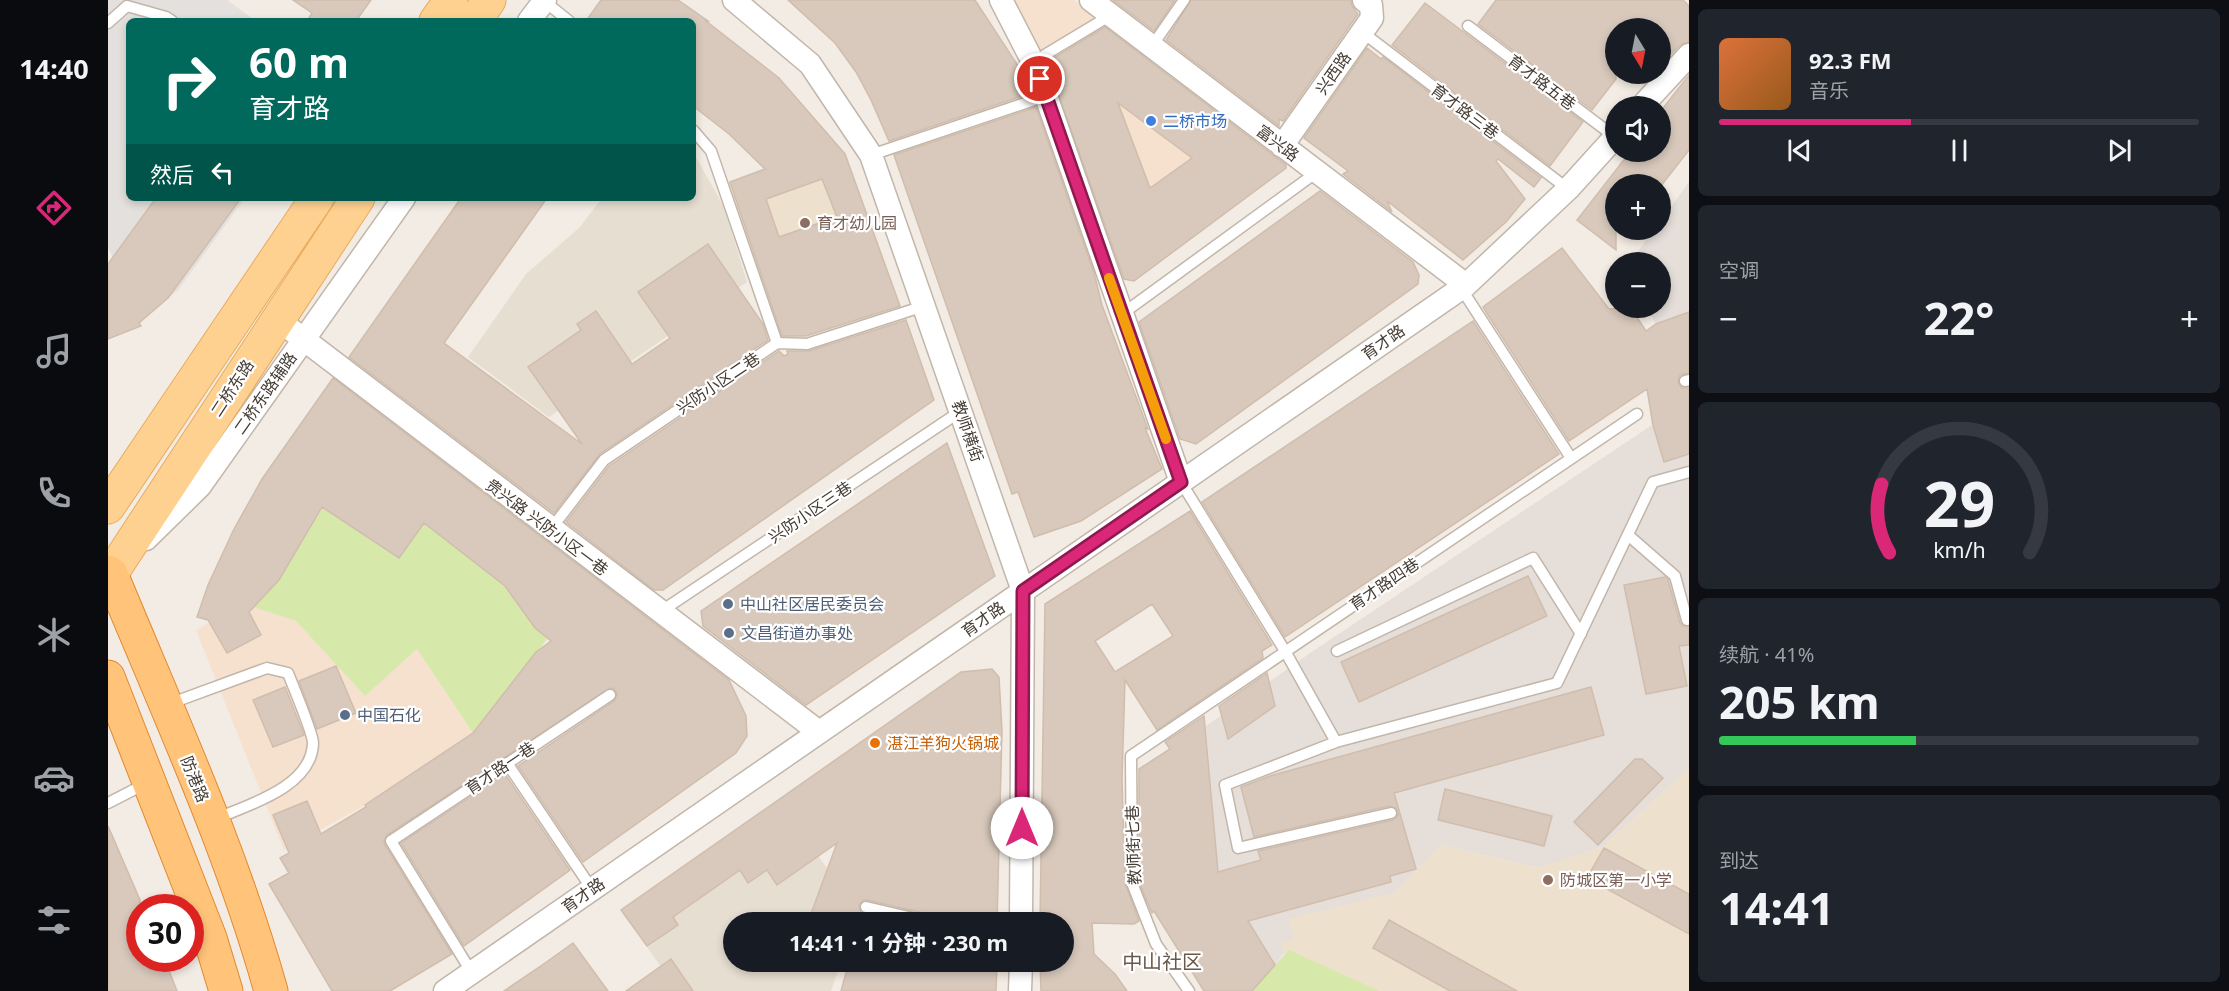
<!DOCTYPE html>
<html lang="zh">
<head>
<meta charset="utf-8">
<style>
  body { margin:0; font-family:"Noto Sans","Noto Sans SC",sans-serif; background:#20242c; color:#f1f3f6; height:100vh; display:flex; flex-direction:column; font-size:22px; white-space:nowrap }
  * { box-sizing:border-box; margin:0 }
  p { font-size:20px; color:#9ea1a6 }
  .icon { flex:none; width:33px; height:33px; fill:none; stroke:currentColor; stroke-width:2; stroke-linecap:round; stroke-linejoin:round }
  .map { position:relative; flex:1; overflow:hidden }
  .panel { display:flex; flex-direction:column; gap:9px; padding:9px; background:#0d0f14; width:540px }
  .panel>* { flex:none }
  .hud { position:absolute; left:18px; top:18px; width:570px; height:183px; border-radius:9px; box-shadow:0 3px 9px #0003; background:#00695c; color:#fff; overflow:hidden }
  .needle { width:39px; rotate:170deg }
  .tools { position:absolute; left:1497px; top:18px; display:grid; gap:12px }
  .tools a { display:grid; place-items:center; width:66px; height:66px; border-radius:50%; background:#171b24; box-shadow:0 3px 9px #0003; font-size:30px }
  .speed { position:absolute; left:18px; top:894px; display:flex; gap:12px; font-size:30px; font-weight:700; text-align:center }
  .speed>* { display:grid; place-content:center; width:78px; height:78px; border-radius:50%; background:#171b24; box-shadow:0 3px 9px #0003; line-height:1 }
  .speed .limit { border:9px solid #d22; background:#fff; color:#111 }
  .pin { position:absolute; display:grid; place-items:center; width:51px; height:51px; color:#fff; margin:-26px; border:3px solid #fff; border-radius:50%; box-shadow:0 2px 6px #0007 }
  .me { position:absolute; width:66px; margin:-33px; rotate:0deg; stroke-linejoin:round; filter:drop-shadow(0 0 4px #0008) }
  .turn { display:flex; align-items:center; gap:21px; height:126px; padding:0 24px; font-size:27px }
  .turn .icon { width:78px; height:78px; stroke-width:2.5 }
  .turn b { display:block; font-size:42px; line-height:51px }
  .then { display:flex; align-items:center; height:57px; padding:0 24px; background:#0003; gap:12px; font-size:22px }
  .big { font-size:45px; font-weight:700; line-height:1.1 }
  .panel .widget { flex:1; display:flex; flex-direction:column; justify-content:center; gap:9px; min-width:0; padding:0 21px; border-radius:9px; background:#20242c }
  .panel .dial { align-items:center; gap:0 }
  .dial svg { height:156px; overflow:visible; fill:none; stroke:#363941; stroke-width:7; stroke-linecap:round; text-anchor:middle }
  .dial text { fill:#f1f3f6; stroke:none }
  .song { display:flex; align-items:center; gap:18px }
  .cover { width:72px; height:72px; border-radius:9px; background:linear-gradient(135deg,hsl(20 70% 55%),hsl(30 70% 35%)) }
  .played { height:6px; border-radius:3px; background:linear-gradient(90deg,#db2777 40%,#363941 40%) }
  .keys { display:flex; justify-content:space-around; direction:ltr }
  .heat { display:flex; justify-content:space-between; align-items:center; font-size:33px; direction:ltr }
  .charge { height:9px; border-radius:4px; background:linear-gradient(90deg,#34c759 41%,#363941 0) }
  .trip { position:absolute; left:615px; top:912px; width:351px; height:60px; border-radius:30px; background:#171b24; box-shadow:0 3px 9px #0003; font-weight:700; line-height:60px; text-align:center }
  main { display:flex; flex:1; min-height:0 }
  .dock { display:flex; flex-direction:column; width:108px; justify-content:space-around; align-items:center; background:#090b0e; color:#9ea1a6 }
  .dock .icon { width:42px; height:42px }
  .dock .selected { color:#db2777 }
  .dock b { font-size:27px; color:#f1f3f6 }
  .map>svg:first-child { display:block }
  .residential { fill:#e7ded2 }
  .commercial { fill:#f6e0ce }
  .industrial { fill:#e5ded9 }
  .education { fill:#ede0cd }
  .green { fill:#d6e9ab }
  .parking { fill:#e3e0dd }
  .building { fill:#d8c9bc; stroke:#d0bdac; stroke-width:1.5; fill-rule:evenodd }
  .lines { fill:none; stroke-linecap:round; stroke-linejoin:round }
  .service-casing { stroke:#c2b6aa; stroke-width:13 }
  .minor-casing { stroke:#c2b6aa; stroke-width:25 }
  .primary-casing { stroke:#e8ab5d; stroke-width:35 }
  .trunk-casing { stroke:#e3872e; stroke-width:35 }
  .service { stroke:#fff; stroke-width:10 }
  .minor { stroke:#fff; stroke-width:22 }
  .primary { stroke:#ffd191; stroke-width:33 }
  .trunk { stroke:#ffc47a; stroke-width:33 }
  .route-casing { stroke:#8e194d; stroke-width:15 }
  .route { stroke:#db2777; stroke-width:10 }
  .slow { stroke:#f59e0b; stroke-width:10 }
  .shop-dot { fill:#3f7fe0; stroke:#fff; stroke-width:2 }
  .education-dot { fill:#8d6e63; stroke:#fff; stroke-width:2 }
  .service-dot { fill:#5c6f8a; stroke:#fff; stroke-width:2 }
  .food-dot { fill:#e8710a; stroke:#fff; stroke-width:2 }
  .labels { text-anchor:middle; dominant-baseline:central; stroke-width:4.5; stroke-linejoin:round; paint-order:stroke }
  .street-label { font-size:16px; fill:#453c34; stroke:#fff }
  .shop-label { font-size:16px; fill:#366cbe; stroke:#fff; text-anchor:start }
  .education-label { font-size:16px; fill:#785e54; stroke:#fff; text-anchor:start }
  .service-label { font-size:16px; fill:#4e5e75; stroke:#fff; text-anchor:start }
  .food-label { font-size:16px; fill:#c56008; stroke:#fff; text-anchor:start }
  .quarter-label { font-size:20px; fill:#69584b; stroke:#fff }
</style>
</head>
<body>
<main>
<nav class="dock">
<b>14:40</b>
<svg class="icon selected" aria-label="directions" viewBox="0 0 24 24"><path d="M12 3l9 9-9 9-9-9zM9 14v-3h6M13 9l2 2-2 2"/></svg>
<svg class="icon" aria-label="music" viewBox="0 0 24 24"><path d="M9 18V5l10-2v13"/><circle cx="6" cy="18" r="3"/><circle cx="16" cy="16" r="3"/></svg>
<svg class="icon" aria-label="phone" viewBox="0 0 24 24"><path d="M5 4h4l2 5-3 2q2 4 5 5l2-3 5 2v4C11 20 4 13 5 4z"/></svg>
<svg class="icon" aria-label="climate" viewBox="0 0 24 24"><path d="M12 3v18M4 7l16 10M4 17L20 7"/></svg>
<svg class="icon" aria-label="car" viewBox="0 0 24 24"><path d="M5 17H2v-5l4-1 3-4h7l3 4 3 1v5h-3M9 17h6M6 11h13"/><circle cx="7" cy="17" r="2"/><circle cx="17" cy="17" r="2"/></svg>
<svg class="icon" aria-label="filters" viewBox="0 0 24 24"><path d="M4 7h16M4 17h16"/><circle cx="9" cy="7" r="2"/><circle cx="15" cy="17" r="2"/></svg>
</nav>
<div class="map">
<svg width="1581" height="991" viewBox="0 0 1581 991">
  <rect width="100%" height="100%" fill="#f3ece4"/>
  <path class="residential" d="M585,152L616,207L639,282L441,417L360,357L418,274L471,228L494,198H585Z
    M710,856L720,869L761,883L747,922H626V962H733L723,991H570L539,947L570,925L565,917L631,870L640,882L659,870L669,885Z"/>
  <path class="commercial" d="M903,0H966L1177,159L1178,168L1026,281L1017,279L931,50Z
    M136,604L188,621L257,696L309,649L365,733L257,805L176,850L88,630Z"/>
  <path class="industrial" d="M1581,182V768L1496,846L1431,868L1333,845L1286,893L1181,919L1186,939L1167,965L1110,872L1098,726L1205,651L1544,425L1531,337L1548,324L1539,308H1552V262H1522L1546,230H1552L1553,221Z"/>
  <path class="education" d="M709,164L749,187L768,239L653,280L618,183L648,173Z
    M1581,768V991H1144L1176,955L1173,942L1186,939L1181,919L1286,893L1333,845L1430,868L1496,846Z"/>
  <path class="green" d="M215,508L291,558L316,523L397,586L440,638L365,733L309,649L257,696L188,621L145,607Z
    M1181,950L1271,991H1144Z"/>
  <path class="parking" d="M0,0H119L148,21H21V198H137L70,290L33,321L0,247Z"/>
  <path class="building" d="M185,0H263L248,21H199L204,13Z
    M493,0H570L600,21H598L671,78L737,154L792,306L698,336H674L622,182L657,169L621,134L585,106V21H478ZM714,179L729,217L671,237L658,199Z
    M680,0H867L916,75L923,93L781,141L763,100L748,72L727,43Z
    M1005,0H1067L1046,31Z
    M1083,0H1243L1244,6L1250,14L1175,121L1171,119V126L1058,40Z
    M1388,0H1575L1581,6V42L1572,45L1563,54L1552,39V28H1508V79L1484,110L1370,24Z
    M1317,3L1475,122L1442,166L1284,45Z
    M997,27L1178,165V168L1026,281L1016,279L939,62ZM1010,103L1084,158L1042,188Z
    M1259,48L1273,59L1275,57L1433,178L1426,187L1390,159L1388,161L1417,199L1398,222L1355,260L1279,201L1284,212L1235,174L1240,171L1196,138Z
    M1581,75V150L1552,187V184H1508V250L1469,220L1522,152H1552V112Z
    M928,107L986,273L994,305L1040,429L1037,428L1054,469L973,521L926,537L910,492L904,494L786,155Z
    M1212,191L1305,262L1311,275L1310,284L1088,444L1072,439L1031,322Z
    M48,198H133L60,298L31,323L33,326L0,339V264Z
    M353,198H439L336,343L474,444L420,367L473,330L469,324L488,311L524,364L562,338L530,292L600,244L655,324L660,340L492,454L446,513L241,357Z
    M1454,248L1501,309L1523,308L1538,331L1548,324L1581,312V373L1572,375L1570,382L1574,388H1581V454L1556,462L1545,425L1539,389L1461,441L1378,312L1375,307Z
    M798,320L826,400L555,590H546L458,522L501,466L671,351L676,356L680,354L679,351H701Z
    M1365,321L1451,454L1177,637L1094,502Z
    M225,378L621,680L638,716L639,736L628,753L475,862L410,766L506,701L509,694L506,689L502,688L279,835L276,841L277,845L344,954L282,991H224L161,884L181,873L172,858L181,853L165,815L199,801L213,834L258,807L257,805L365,733L428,652L443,641L427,628L397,586L316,523L291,558L214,507L171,580L141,612L153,635L119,653L100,620L89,617L100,585L126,529L154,479Z
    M839,443L887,576L698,705L595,626L593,611Z
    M1082,511L1164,645L1154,651L1155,658L1049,730L1017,680L1014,779L1017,883L1031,921L1026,924L984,923L986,954L1007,974L1019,991H933L932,962H959V957L956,956V922H932L937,604ZM1044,604L1065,636L1007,672L987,641Z
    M1420,576L1439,616L1251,702L1233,662Z
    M1557,577L1560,580L1572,623L1575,626L1581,627V645L1571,646L1579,686L1538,694L1516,585Z
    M228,666L248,713L209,729L191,681Z
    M884,669L891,677L894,730L889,922H829L828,917L824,915L759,900H755L751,905L753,913L791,922H700L729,843L669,885L659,870L640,883L632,870L565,917L570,925L539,946L513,910L853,672Z
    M1159,673L1167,706L1120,739L1111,706Z
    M177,687L196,735L165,747L145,700Z
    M1483,687L1496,735L1286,793L1308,869L1282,876L1283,882L1140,921L1167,965L1144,991H1096L1046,911L1044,913L1031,882V769L1062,749L1057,742L1096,716L1110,872L1153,860L1150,851L1285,820L1290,815L1288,808L1281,806L1146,837L1133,787L1162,776Z
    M1527,759H1534L1555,778L1490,845L1466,822Z
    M397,774L462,870L356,946L293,843Z
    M1337,789L1444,816L1436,846L1330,820Z
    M0,826L32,900V958H56L69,991H0Z
    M1496,848L1581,894V934L1479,878Z
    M1281,920L1409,991H1342L1265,948Z
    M465,943L500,991H396L437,963Z
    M563,959L585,991H518Z
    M741,962H889L888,991H733Z"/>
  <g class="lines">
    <defs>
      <path id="service" d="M436,1L461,21
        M0,23L19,6L58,17L64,21
        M1360,26L1507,137
        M1254,32L1460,189
        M1044,46L1076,0
        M925,62L1003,15
        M585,130L603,151L669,343
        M763,155L938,96
        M1353,288L1463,458
        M1014,314L1209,172
        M1577,381L1581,380
        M1073,482L1177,651L1228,742
        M443,529L496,460L669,343L699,344L816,306
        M1520,535L1567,576L1579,620L1581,619
        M552,612L853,411
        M1229,651L1425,558L1473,634
        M61,704L159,668L180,673C185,686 205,733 205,743C204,787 140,805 107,819
        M399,763L484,889
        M0,803L37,784
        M1283,813L1130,848L1117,785L1228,742L1449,683L1545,482L1581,472
        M758,907L822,922
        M364,973L283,841L502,695
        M1081,991L1048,944L1024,883L1023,756L1529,414"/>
      <path id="minor" d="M626,0L702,64L763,155L915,591L913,922
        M893,0L925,62L938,96L1073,482
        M983,0L1358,285
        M421,21L437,0
        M1534,106L1581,55
        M1174,146L1264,18L1263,5L1256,0
        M169,319L711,732
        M38,539L92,486L296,198
        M337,991L1358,285L1460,189L1508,136
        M912,991L913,962"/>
      <path id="primary" d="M328,21L343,0
        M367,21L381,0
        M0,507L209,198
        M3,574L250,198"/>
      <path id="trunk" d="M0,572L3,574C60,712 123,848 163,991
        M0,677L102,938L118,991"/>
    </defs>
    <use href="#service" class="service-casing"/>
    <use href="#minor" class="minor-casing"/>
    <use href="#primary" class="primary-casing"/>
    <use href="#trunk" class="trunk-casing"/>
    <use href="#service" class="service"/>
    <use href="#minor" class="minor"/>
    <use href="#primary" class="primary"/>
    <use href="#trunk" class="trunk"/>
  </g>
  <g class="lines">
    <defs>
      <path id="route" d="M914,828L915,591L1073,482L932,79"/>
    </defs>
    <use href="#route" class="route-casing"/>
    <use href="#route" class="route"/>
    <path class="slow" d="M1001,278L1058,439"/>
  </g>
  <circle class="shop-dot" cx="1043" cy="121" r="6"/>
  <g class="education-dot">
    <circle cx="697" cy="223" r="6"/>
    <circle cx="1440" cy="880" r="6"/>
  </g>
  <g class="service-dot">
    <circle cx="620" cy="604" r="6"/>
    <circle cx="621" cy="633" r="6"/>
    <circle cx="237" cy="715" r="6"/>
  </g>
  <circle class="food-dot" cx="767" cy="743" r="6"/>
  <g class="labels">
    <g class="street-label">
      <text transform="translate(1225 73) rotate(-55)">兴西路</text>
      <text transform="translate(1434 82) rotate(37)">育才路五巷</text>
      <text transform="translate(1357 111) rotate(37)">育才路三巷</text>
      <text transform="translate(1170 143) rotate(37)">富兴路</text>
      <text transform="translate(1275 342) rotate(-35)">育才路</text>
      <text transform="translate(610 383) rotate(-34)">兴防小区二巷</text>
      <text transform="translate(124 388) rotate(-57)">二桥东路</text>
      <text transform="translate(157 393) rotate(-55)">二桥东路辅路</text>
      <text transform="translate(860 431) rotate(71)">教师横街</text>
      <text transform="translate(702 512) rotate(-34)">兴防小区三巷</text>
      <text transform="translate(439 527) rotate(37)">贵兴路 兴防小区一巷</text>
      <text transform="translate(1276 584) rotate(-34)">育才路四巷</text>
      <text transform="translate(875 619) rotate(-35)">育才路</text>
      <text transform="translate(392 768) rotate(-34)">育才路一巷</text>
      <text transform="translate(87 779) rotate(68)">防港路</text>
      <text transform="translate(1025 845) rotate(-92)">教师街七巷</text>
      <text transform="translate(475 895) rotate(-35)">育才路</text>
    </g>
    <g class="shop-label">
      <text x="1055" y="121">二桥市场</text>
    </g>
    <g class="education-label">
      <text x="709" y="223">育才幼儿园</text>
      <text x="1452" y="880">防城区第一小学</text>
    </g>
    <g class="service-label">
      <text x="632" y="604">中山社区居民委员会</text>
      <text x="633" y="633">文昌街道办事处</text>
      <text x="249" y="715">中国石化</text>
    </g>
    <g class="food-label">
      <text x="779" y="743">湛江羊狗火锅城</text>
    </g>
    <g class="quarter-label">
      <text x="1054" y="961">中山社区</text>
    </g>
  </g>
</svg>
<div class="tools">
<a><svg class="needle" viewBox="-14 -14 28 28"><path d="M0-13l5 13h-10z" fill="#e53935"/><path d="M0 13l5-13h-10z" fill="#9ea1a6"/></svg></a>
<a><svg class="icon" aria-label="sound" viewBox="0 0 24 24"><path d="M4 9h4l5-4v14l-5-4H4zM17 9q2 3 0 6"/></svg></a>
<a>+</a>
<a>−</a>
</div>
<div class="speed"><div class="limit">30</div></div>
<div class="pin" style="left:932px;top:79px;background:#d93025"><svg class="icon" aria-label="arrive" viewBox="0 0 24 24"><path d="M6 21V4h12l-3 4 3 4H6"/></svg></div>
<svg class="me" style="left:914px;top:828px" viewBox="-20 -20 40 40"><circle r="19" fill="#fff"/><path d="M0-13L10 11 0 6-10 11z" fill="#db2777"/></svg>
<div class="trip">14:41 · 1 分钟 · 230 m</div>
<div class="hud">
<div class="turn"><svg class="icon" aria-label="right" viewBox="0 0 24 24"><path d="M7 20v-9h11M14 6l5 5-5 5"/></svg><div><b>60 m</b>育才路</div></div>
<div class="then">然后<svg class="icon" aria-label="left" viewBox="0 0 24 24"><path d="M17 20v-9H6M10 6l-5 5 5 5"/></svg></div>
</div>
</div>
<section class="panel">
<div class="widget">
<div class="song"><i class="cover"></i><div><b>92.3 FM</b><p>音乐</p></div></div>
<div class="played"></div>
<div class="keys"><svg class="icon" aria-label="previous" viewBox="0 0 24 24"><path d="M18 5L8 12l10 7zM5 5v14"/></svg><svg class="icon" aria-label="pause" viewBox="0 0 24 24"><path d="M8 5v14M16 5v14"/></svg><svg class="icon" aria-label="next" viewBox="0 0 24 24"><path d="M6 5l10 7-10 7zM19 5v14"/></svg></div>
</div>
<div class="widget"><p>空调</p>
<div class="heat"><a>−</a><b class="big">22°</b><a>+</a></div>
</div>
<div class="widget dial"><svg viewBox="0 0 100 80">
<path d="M14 69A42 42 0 1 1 86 69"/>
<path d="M14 69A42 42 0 0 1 10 34" stroke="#db2777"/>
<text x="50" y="56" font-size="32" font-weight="700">29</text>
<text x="50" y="72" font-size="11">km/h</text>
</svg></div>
<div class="widget"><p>续航 · 41%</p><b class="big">205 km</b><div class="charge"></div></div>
<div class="widget"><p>到达</p><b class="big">14:41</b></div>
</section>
</main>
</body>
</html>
